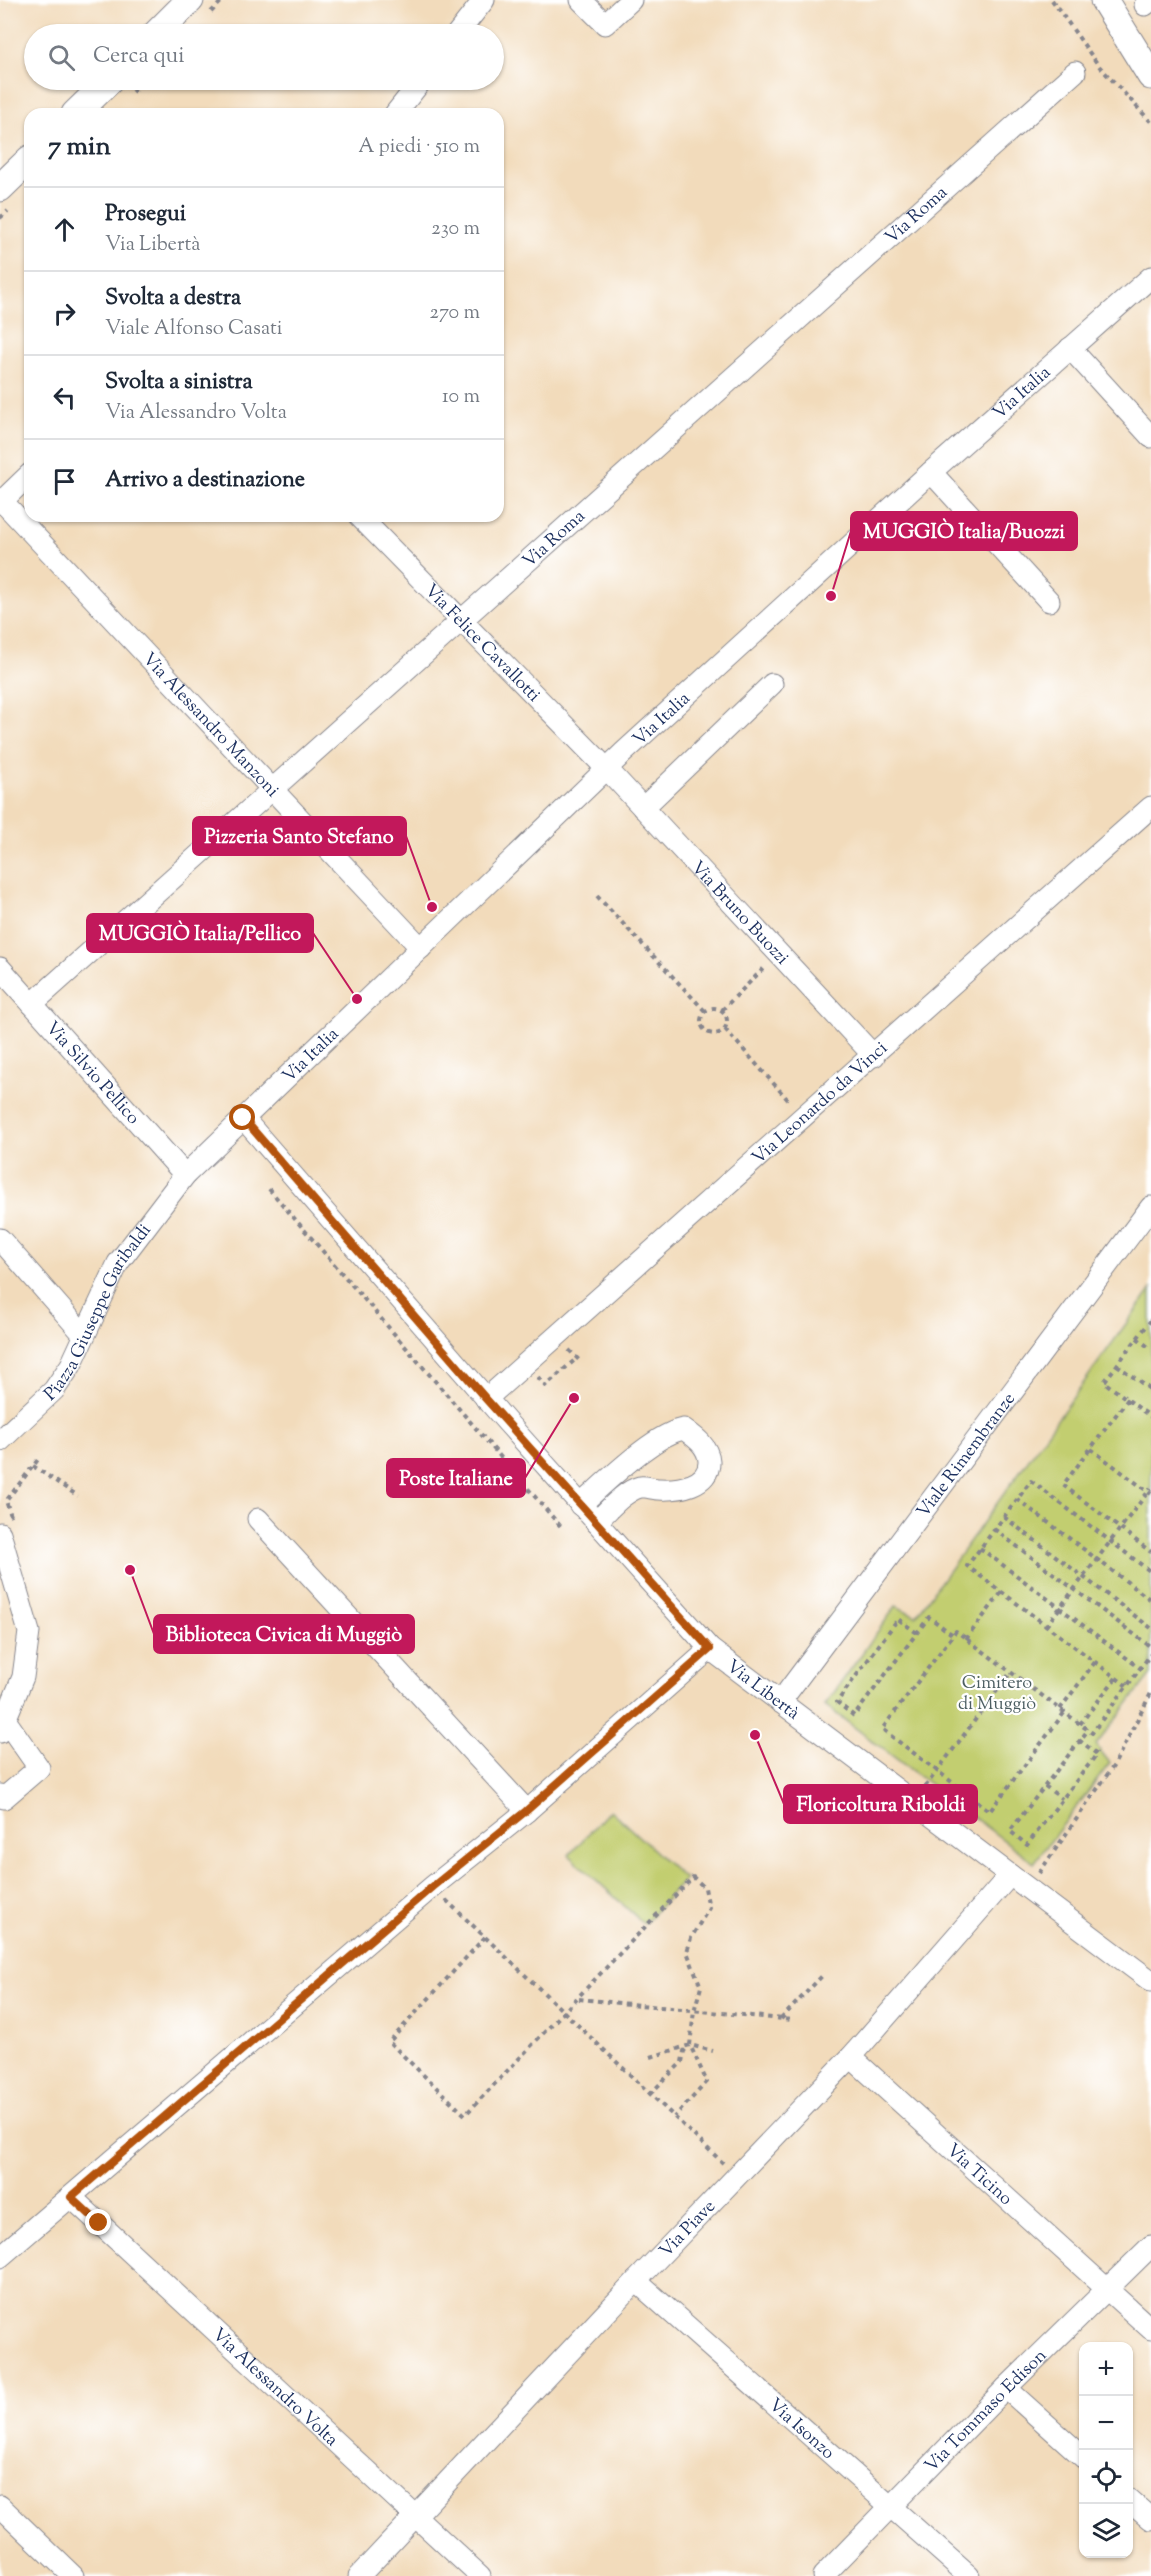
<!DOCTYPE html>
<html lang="it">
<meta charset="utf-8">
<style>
:root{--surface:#fff;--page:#f2f2f3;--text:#1f2937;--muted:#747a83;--line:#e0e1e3}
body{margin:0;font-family:"Sorts Mill Goudy",serif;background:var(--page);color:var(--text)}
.controls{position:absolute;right:18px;bottom:18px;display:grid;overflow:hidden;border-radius:12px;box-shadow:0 2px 4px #0004}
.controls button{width:54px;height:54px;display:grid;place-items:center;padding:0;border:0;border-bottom:2px solid var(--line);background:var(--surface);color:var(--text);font:30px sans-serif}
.stop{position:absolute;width:18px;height:18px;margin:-14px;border:4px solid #b45309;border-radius:50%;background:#fff}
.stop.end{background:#b45309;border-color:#fff;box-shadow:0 2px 6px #0008}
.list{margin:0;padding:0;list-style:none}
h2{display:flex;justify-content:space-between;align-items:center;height:78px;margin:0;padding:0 24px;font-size:26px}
h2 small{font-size:20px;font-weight:400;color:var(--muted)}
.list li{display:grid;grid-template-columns:39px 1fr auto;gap:18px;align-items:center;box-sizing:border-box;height:84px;padding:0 24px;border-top:2px solid var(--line)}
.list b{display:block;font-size:22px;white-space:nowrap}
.list p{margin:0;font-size:20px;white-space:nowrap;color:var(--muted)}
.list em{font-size:20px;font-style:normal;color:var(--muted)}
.icon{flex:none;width:33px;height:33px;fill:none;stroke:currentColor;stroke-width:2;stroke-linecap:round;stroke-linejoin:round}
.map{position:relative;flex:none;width:1151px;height:2576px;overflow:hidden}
.search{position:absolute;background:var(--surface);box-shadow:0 2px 4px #0004;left:24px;top:24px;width:480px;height:66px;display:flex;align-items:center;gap:15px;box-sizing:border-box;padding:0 21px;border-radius:33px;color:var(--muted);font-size:22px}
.panel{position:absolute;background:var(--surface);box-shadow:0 2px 4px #0004;left:24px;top:108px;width:480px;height:414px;border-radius:18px}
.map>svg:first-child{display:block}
.green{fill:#c2ce70;stroke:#6e7e67;stroke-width:1.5}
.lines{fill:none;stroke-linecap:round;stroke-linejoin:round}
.minor-casing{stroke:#86858c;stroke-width:23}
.major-casing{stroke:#86858c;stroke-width:29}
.path{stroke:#86858c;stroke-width:4;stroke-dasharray:4.5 4.5;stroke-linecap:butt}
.minor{stroke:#fff;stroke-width:21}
.major{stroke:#fff;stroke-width:27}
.route{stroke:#b45309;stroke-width:8}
.labels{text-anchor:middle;stroke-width:4.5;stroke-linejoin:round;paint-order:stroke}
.street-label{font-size:18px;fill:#1b2f5e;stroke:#fff}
.park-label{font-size:18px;fill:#4d5f63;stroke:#fff}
.leader{fill:none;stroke:#c2185b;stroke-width:2}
.callout-dot{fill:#c2185b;stroke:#fff;stroke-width:2}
.callout{fill:#c2185b;stroke:#c2185b;stroke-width:2}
.callout-label{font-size:20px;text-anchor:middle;font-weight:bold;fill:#fff}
</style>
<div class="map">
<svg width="1151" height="2576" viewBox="0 0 1151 2576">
<rect width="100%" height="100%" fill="#fff"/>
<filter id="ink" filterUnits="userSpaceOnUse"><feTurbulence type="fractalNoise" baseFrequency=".0167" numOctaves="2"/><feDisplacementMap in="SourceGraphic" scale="12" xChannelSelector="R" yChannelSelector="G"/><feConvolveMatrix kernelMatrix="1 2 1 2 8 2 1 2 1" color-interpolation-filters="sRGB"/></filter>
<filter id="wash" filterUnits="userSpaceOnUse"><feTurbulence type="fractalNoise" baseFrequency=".008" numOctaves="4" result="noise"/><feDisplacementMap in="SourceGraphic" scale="24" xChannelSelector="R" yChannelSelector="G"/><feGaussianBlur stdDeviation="1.35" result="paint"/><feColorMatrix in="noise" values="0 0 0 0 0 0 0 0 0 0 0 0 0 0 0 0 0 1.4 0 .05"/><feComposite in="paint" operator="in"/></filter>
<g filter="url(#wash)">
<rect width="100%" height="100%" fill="#f2dbbb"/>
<path class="green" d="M1151 1289V1674L1096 1745 1110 1763 1034 1863 825 1705 896 1606 916 1616Z
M610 1810 685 1879 644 1924 569 1855Z"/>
</g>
<g filter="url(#ink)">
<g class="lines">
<g class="minor-casing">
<g id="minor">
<path d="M581 0 605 24 631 0"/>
<path d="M1145 5 1150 0"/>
<path d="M457 34 484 0"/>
<path d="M395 114 422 80"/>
<path d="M1070 348 1151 437"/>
<path d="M931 472 1049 601"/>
<path id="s1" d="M2 501 421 948"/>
<path d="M0 503 30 474"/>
<path id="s2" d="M359 516 607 769 874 1056"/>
<path d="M643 808 772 684"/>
<path id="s3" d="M0 968 185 1175"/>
<path id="s4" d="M32 1004 1075 72"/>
<path id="s5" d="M243 1118 506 1421 710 1649 1151 1981"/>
<path d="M0 1239 84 1335"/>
<path id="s6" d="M486 1399 1151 807"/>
<path id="s7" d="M0 1441 54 1390 71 1365 118 1263 185 1175 623 753 931 472 1151 277"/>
<path d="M580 1505C604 1484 655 1433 684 1429 695 1437 708 1446 709 1461 710 1486 678 1490 659 1489 653 1489 645 1486 640 1487 624 1491 608 1511 596 1522"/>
<path d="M258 1519 527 1811"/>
<path d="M0 1533 29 1632 23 1677 0 1732"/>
<path id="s8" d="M780 1702 1151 1207"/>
<path d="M0 1795 4 1798 39 1768 6 1721"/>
<path id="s9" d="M851 2057 1151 2329"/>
<path id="s10" d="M71 2197 480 2576"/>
<path d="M0 2257 432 1887 527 1811 710 1649"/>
<path id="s11" d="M636 2281 969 2576"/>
<path d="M1006 2388 1084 2458"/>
<path d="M1128 2499 1151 2519"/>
<path d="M0 2506 73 2576"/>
<path id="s12" d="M359 2576 636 2281 851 2057 1010 1875"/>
<path id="s13" d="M823 2576 1006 2388 1151 2246"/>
</g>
</g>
<g class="major-casing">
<path id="major" d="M1104 0 1151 76
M156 34 190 0
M75 114 110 80
M0 188 30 159"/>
</g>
<path class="path" d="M1052 0 1099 66 1151 122
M211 12 223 0
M132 92 144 80
M0 218 8 211
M597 896 705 1011
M701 1021a13 13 0 1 1 26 0a13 13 0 1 1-26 0Z
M722 1010 765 967
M725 1029 790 1102
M269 1189 562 1528
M1151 1320 1104 1382 1151 1417
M1137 1338 1151 1349
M569 1350 580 1361
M1117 1365 1151 1390
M538 1377 545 1386 577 1358
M1128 1399 1063 1485 1151 1552
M1091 1449 1151 1494
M33 1466 78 1496
M1017 1499 1151 1600
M11 1516 6 1501 40 1457
M1004 1517 1151 1628
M994 1529 1151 1647
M980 1548 1140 1668
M1046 1626 1151 1488
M917 1633 898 1619 837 1702 854 1716 929 1617 953 1635
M966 1639 1002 1592
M1127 1686 967 1566 1031 1481 1151 1572
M1060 1709 1095 1662
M1064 1713 990 1811 882 1729 956 1631 1092 1733 1151 1654
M1080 1724 1116 1678
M1079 1740 1097 1754 1027 1845 1010 1831 1088 1730
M1045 1786 1062 1799
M925 1787 1011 1672
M1039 1873 1114 1765 1151 1693
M446 1900 723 2163
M485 1937 389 2042 465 2115 693 1877 705 1888 709 1908 691 1938 687 1952 701 1987 694 2011 690 2045 707 2082 674 2117
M579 1999 793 2020
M781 2019 824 1974
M651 2057 690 2045 713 2051
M650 2094 682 2062 684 2051 689 2046"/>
<use href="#minor" class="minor"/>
<use href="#major" class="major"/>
</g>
</g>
<g class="lines" filter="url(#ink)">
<path class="route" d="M99 2223 71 2197 432 1887 526 1811 710 1649 486 1399 243 1118"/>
</g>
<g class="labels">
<g class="street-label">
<text dy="6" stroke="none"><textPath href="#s4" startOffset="1185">Via Roma</textPath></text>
<text dy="6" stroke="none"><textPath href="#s7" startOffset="1473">Via Italia</textPath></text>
<text dy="6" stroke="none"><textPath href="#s4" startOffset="699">Via Roma</textPath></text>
<text dy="6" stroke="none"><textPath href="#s2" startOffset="177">Via Felice Cavallotti</textPath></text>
<text dy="6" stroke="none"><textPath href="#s7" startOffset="987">Via Italia</textPath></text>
<text dy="6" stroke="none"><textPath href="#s1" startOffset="306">Via Alessandro Manzoni</textPath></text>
<text dy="6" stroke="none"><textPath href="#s2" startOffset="550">Via Bruno Buozzi</textPath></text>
<text dy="6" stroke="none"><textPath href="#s7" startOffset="501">Via Italia</textPath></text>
<text dy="6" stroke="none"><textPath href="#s3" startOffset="140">Via Silvio Pellico</textPath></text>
<text dy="6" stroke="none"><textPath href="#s6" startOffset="446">Via Leonardo da Vinci</textPath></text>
<text dy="6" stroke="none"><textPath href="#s7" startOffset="164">Piazza Giuseppe Garibaldi</textPath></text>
<text dy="6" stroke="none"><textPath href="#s8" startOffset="309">Viale Rimembranze</textPath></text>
<text dy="6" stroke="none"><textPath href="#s5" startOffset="774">Via Libertà</textPath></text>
<text dy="6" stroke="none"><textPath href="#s9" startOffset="174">Via Ticino</textPath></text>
<text dy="6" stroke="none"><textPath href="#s12" startOffset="478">Via Piave</textPath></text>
<text dy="6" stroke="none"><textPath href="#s10" startOffset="279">Via Alessandro Volta</textPath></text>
<text dy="6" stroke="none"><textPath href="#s13" startOffset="232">Via Tommaso Edison</textPath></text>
<text dy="6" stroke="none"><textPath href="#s11" startOffset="222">Via Isonzo</textPath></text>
</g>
<g class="park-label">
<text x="997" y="1688">Cimitero<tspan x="997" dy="21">di Muggiò</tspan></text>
</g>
</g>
<path class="leader" d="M831 596L851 531M432 907L406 836M357 999L313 933M574 1398L525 1478M130 1570L154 1634M755 1735L784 1804"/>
<g class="callout-dot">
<circle cx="831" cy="596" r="6"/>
<circle cx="432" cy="907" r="6"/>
<circle cx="357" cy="999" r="6"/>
<circle cx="574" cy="1398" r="6"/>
<circle cx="130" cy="1570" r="6"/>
<circle cx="755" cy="1735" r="6"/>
</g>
<g class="callout">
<rect x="851" y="512" width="226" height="38" rx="6"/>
<rect x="193" y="817" width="213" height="38" rx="6"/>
<rect x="87" y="914" width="226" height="38" rx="6"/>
<rect x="387" y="1459" width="138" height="38" rx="6"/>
<rect x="154" y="1615" width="260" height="38" rx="6"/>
<rect x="784" y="1785" width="193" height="38" rx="6"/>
</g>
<g class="callout-label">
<text x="964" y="538">MUGGIÒ Italia/Buozzi</text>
<text x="299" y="843">Pizzeria Santo Stefano</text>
<text x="200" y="940">MUGGIÒ Italia/Pellico</text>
<text x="456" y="1485">Poste Italiane</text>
<text x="284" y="1641">Biblioteca Civica di Muggiò</text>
<text x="881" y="1811">Floricoltura Riboldi</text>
</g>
</svg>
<div class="controls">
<button>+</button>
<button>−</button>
<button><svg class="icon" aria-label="locate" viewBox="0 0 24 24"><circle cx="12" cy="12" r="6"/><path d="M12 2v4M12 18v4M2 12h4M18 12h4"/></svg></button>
<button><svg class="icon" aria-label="layers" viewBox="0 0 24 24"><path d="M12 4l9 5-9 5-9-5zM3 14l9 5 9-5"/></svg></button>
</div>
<div class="stop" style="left:243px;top:1118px"></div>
<div class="stop end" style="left:99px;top:2223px"></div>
<div class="search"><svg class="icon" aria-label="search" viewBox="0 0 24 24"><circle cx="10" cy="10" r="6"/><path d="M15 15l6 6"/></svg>Cerca qui</div>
<section class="panel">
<h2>7 min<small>A piedi · 510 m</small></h2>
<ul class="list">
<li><svg class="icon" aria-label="ahead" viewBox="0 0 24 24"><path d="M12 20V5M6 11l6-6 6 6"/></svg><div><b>Prosegui</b><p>Via Libertà</p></div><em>230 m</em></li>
<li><svg class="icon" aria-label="right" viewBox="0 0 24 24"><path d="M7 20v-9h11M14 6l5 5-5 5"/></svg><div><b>Svolta a destra</b><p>Viale Alfonso Casati</p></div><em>270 m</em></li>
<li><svg class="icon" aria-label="left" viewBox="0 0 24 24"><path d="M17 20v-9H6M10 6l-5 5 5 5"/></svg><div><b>Svolta a sinistra</b><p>Via Alessandro Volta</p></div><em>10 m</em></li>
<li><svg class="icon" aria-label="arrive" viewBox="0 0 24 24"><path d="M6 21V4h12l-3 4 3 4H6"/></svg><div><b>Arrivo a destinazione</b></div></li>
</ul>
</section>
</div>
